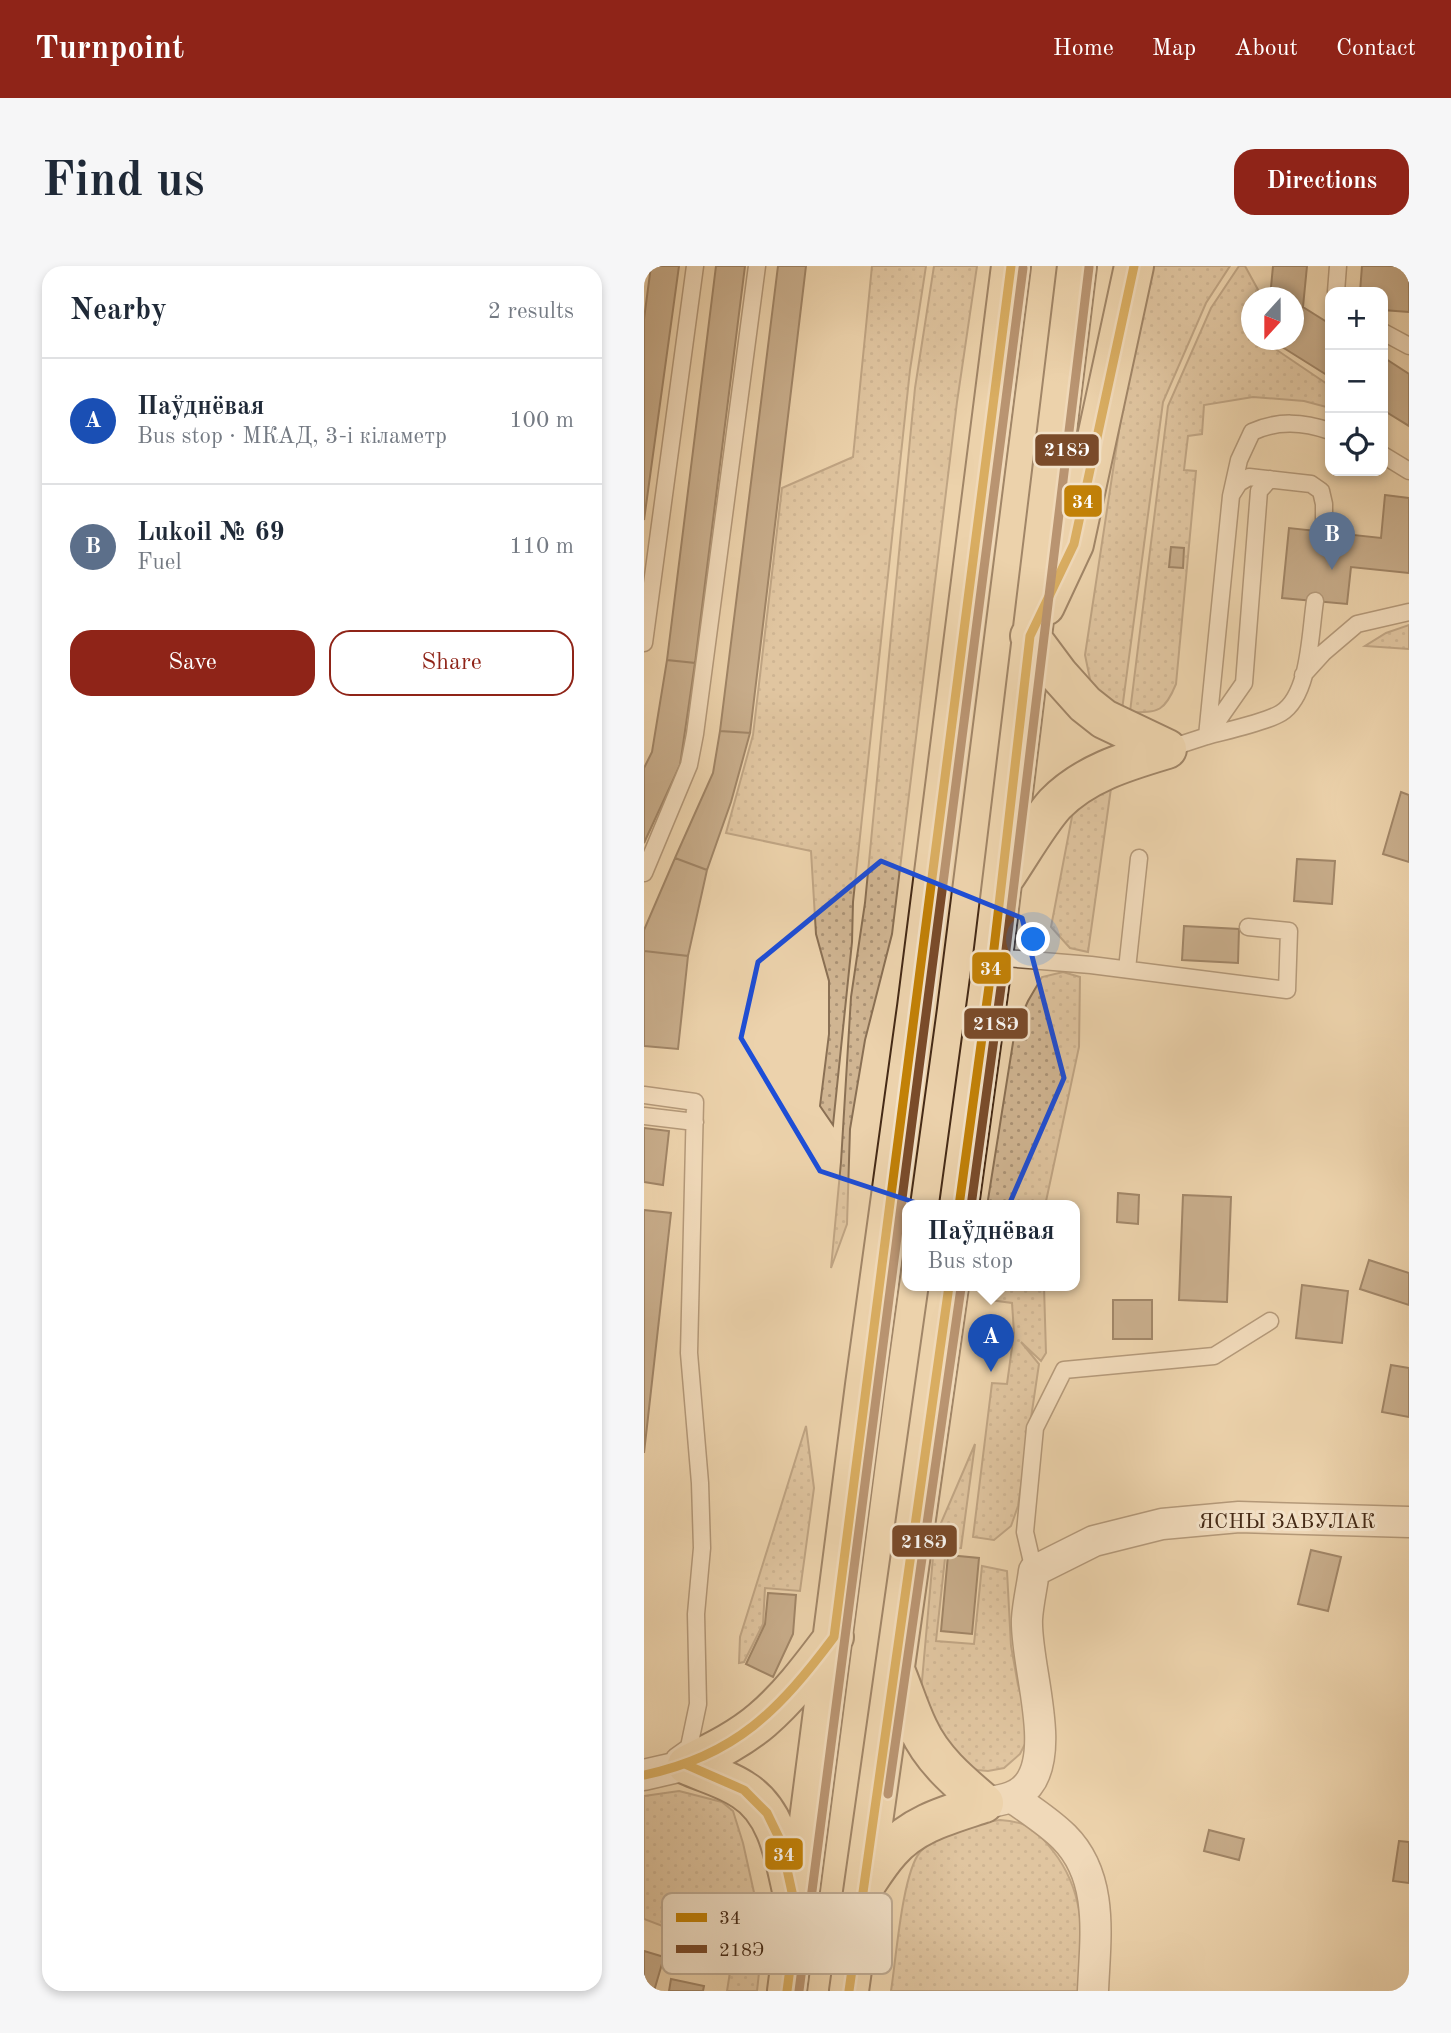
<!DOCTYPE html>
<meta charset="utf-8">
<style>
:root{--surface:#fff;--page:#f6f6f7;--text:#1f2937;--muted:#747a83;--line:#e0e1e3;--accent:#8f2418}
body{margin:0;font-family:"Old Standard TT",serif;background:var(--page);color:var(--text)}
.controls{position:absolute;right:21px;top:21px;display:grid;overflow:hidden;border-radius:14px;box-shadow:0 4px 10px #0003}
.controls button{width:63px;height:63px;display:grid;place-items:center;padding:0;border:0;border-bottom:2px solid var(--line);background:var(--surface);color:var(--text);font:35px sans-serif}
.compass{position:absolute;left:597px;top:21px;width:63px;height:63px;border-radius:50%;background:var(--surface);box-shadow:0 4px 10px #0003;rotate:201deg}
.you{position:absolute;left:390px;top:674px;width:24px;height:24px;margin:-18px;border:5px solid #fff;border-radius:50%;background:#1a73e8;box-shadow:0 0 0 10px #1a73e833}
.badge{display:grid;place-items:center;width:46px;height:46px;border-radius:50%;background:var(--accent);color:#fff;font-size:23px;font-weight:700}
.pin{position:absolute;translate:-50% -58px;filter:drop-shadow(0 2px 4px #0008)}
.pin::after{content:'';position:absolute;top:37px;width:24px;height:21px;background:inherit;clip-path:polygon(0 0,100% 0,50% 100%)}
.popup{position:absolute;left:258px;top:934px;width:178px;height:91px;box-sizing:border-box;display:grid;place-content:center;border-radius:14px;background:var(--surface);filter:drop-shadow(0 2px 5px #0005);font-size:23px;white-space:nowrap;color:var(--muted)}
.popup b{font-size:26px;color:var(--text)}
.popup::after{content:'';position:absolute;left:50%;top:100%;margin-left:-14px;border:14px solid transparent;border-top-color:var(--surface)}
.list{margin:0;padding:0;list-style:none}
h2{display:flex;justify-content:space-between;align-items:center;height:91px;margin:0;padding:0 28px;font-size:30px}
h2 small{font-size:23px;font-weight:400;color:var(--muted)}
.list li{display:grid;grid-template-columns:46px 1fr auto;gap:21px;align-items:center;box-sizing:border-box;height:126px;padding:0 28px;border-top:2px solid var(--line)}
.list b{display:block;font-size:26px;white-space:nowrap}
.list p{margin:0;font-size:23px;white-space:nowrap;color:var(--muted)}
.list em{font-size:23px;font-style:normal;color:var(--muted)}
.actions{display:flex;gap:14px;padding:21px 28px}
.actions a{flex:1;padding:16px 0;border:2px solid var(--accent);border-radius:21px;text-align:center;font-size:24px;color:var(--accent)}
.actions .main{background:var(--accent);color:#fff}
.icon{flex:none;width:38px;height:38px;fill:none;stroke:currentColor;stroke-width:2;stroke-linecap:round;stroke-linejoin:round}
.map{position:relative;flex:none;width:765px;height:1725px;overflow:hidden;border-radius:21px}
header{display:flex;align-items:center;gap:42px;box-sizing:border-box;height:98px;padding:0 35px;background:var(--accent);color:#fff}
header strong{font-size:33px}
nav{display:flex;gap:38px;margin-inline-start:auto;font-size:24px}
.intro{display:flex;align-items:center;justify-content:space-between;box-sizing:border-box;height:168px;padding:0 42px}
h1{margin:0;font-size:49px}
.button{padding:18px 32px;border-radius:21px;background:var(--accent);color:#fff;font-size:24px;font-weight:700}
main{display:flex;gap:42px;padding:0 42px}
aside{flex:1;background:var(--surface);border-radius:21px;box-shadow:0 4px 10px #0003}
.map>svg:first-child{display:block}
.grass{fill:url(#grass-dots);stroke:#8a7054;stroke-width:2}
.building{fill:#9c8164;stroke:#452a16;stroke-width:2}
.lines{fill:none;stroke-linecap:round;stroke-linejoin:round}
.lane-casing{stroke:#6f543c;stroke-width:19}
.street-casing{stroke:#6f543c;stroke-width:33}
.highway-casing{stroke:#452a16;stroke-width:42}
.lane{stroke:#f3e2c9;stroke-width:16}
.street{stroke:#f3e2c9;stroke-width:30}
.highway{stroke:#ecd2ac;stroke-width:38}
.bus-1-casing{stroke:#f3e2c9;stroke-width:14}
.bus-2-casing{stroke:#f3e2c9;stroke-width:14}
.bus-1{stroke:#c28107;stroke-width:9}
.bus-2{stroke:#7a4b2a;stroke-width:9}
.marked{fill:none;stroke:#1d4ed8;stroke-width:5;stroke-linejoin:round}
.labels{text-anchor:middle;stroke-width:6;stroke-linejoin:round;paint-order:stroke}
.street-label{font-size:21px;fill:#452a16;stroke:#f3e2c9}
.key{fill:#f3e2c9;stroke:#bfab93;stroke-width:2}
.key-label{font-size:19px;fill:#452a16}
.line-badge{stroke:#f3e2c9;stroke-width:2.5}
.badge-label{font-size:19px;text-anchor:middle;font-weight:bold;fill:#fff}
</style>
<header>
<strong>Turnpoint</strong>
<nav><a>Home</a><a>Map</a><a>About</a><a>Contact</a></nav>
</header>
<div class="intro"><h1>Find us</h1><a class="button">Directions</a></div>
<main>
<aside>
<h2>Nearby<small>2 results</small></h2>
<ul class="list">
<li><span class="badge" style="background:#1a4fb4">A</span><div><b>Паўднёвая</b><p>Bus stop · МКАД, 3-і кіламетр</p></div><em>100 m</em></li>
<li><span class="badge" style="background:#5c6f8a">B</span><div><b>Lukoil № 69</b><p>Fuel</p></div><em>110 m</em></li>
</ul>
<div class="actions"><a class="main">Save</a><a>Share</a></div>
</aside>
<div class="map">
<svg width="765" height="1725" viewBox="0 0 765 1725">
<defs>
<pattern id="grass-dots" width="8" height="8" patternUnits="userSpaceOnUse" patternTransform="scale(1.75)"><rect width="8" height="8" fill="#d0b592"/><path d="M2 2h.1M6 6h.1" fill="none" stroke="#ab9376" stroke-width="1.8" stroke-linecap="round"/></pattern>
</defs>
<rect width="100%" height="100%" fill="#ecd2ac"/>
<filter id="stains"><feTurbulence type="fractalNoise" baseFrequency=".00286" numOctaves="4"/><feColorMatrix values="0 0 0 0 .2 0 0 0 0 .09 0 0 0 0 .02 0 0 0 .5 -.17"/></filter>
<radialGradient id="worn" r=".72"><stop offset=".6" stop-color="#630" stop-opacity="0"/><stop offset="1" stop-color="#630" stop-opacity=".3"/></radialGradient>
<path class="grass" d="M228 0H282L266 104 209 636 208 676 189 859 176 840 185 768V715L172 668 167 585 82 567 109 469 138 222 209 191Z
M290 0H333L313 136 248 668 221 774 206 863 203 958 187 1002 197 896 207 731 221 637 271 122Z
M507 0H586L562 37 519 136 478 444 448 423 441 389 476 158Z
M595 0H601L618 31 608 32 607 61 605 65 608 74H618L686 120V142L660 135 609 131 560 139 558 168 544 170 540 204 552 205 532 418C521 445 515 447 486 446L524 140 567 42Z
M765 359V383L721 380 742 367Z
M469 508 444 686 426 682 407 661 430 540Z
M419 706 436 711 435 781 401 940H343L371 764 384 735 398 711Z
M343 1020H400L402 1087 397 1095 377 1076 395 1098 374 1240 367 1260 350 1274 329 1271 348 1117 363 1118 370 1067 368 1037 346 1034Z
M162 1160 170 1222 156 1325 121 1322 119 1358 100 1396 95 1397 96 1371Z
M331 1178 317 1282 302 1283 292 1375 330 1378 338 1300 363 1305 367 1380 374 1419 384 1453 383 1474 376 1488 360 1502 344 1505 333 1504 311 1493 277 1426 290 1280 294 1264Z
M35 1525 78 1536 89 1545 99 1577 113 1640 118 1679 113 1725H83L89 1687 0 1653V1530Z
M356 1554C385 1556 392 1563 409 1585 443 1628 438 1674 436 1725H247C252 1694 258 1608 276 1586 294 1565 330 1557 356 1554Z"/>
<path class="building" d="M7 0H35L0 254V53Z
M72 0H101L51 397 23 394Z
M134 0H162L106 467 76 465Z
M629 0H663L659 41 686 58V111L627 74H650V32H626Z
M718 0H765V46L739 44V26H716Z
M739 91 765 108V160L739 144Z
M741 229 765 232V307L707 301 703 338 638 332 645 262 737 272Z
M527 281 540 282 539 302 525 301Z
M23 394 51 397 36 499 0 577V502L8 486Z
M76 465 106 467 87 536 63 604 31 592 69 507Z
M757 526 765 529V596L739 588Z
M31 592 63 604 44 690 0 685V664Z
M653 593 691 595 688 638 650 635Z
M540 660 595 663 594 697 538 694Z
M0 685 44 690 34 783 0 780Z
M0 862 25 865 19 919 0 916Z
M474 927 495 929 494 958 473 956Z
M539 929 587 931 583 1036 535 1034Z
M0 944 27 947 0 1187Z
M725 994 765 1007V1039L716 1023Z
M658 1019 704 1025 698 1077 652 1072Z
M469 1034H508V1073H469Z
M747 1099 765 1102V1151L738 1146Z
M667 1284 697 1291 684 1345 654 1338Z
M304 1289 335 1292 328 1368 297 1365Z
M124 1327 152 1329 149 1368 129 1411 102 1398 121 1358Z
M565 1564 600 1573 595 1594 560 1585Z
M755 1575 765 1576V1617L749 1615Z
M0 1685 20 1691 10 1725H0Z
M27 1713 60 1720 59 1725H25Z"/>
<g class="lines">
<g class="lane-casing">
<path id="lane" d="M692 26 694 0
M739 66 765 80
M739 189 765 205
M588 228 595 217 605 211 667 218 677 225 680 238V266
M671 335C666 367 666 429 637 447 623 456 581 465 563 470L587 230 595 194 608 166C634 154 659 156 686 165
M0 377 51 0
M659 409 679 387 713 358 765 346
M523 483 563 470 600 417 615 225 626 213
M0 607 45 499 51 468 113 0
M349 691 447 699 643 724 645 665 604 661
M483 703 495 592
M0 829 51 836 45 1087 56 1217 58 1282 52 1348 54 1438 45 1481 31 1491
M0 850 51 856
M390 1305 381 1266 391 1162 420 1104 570 1090 626 1055"/>
</g>
<g class="street-casing">
<path id="street" d="M0 1509 43 1499
M369 1532C386 1544 405 1556 420 1571 461 1612 451 1673 449 1725
M340 1537C356 1534 373 1533 384 1519 413 1483 381 1397 383 1353 384 1337 388 1321 390 1305L450 1275 518 1258 595 1251 765 1256"/>
</g>
<g class="highway-casing">
<path id="highway" d="M401 340 430 278 490 0
M386 370 415 409 441 438 460 453 523 483
M361 611C376 589 394 557 411 538 441 507 483 495 523 483
M315 940 349 691 433 0
M251 1404C259 1423 265 1443 274 1462 288 1493 314 1515 340 1537
M43 1499C61 1507 83 1513 99 1524 133 1545 140 1589 148 1625
M43 1499C69 1486 96 1473 118 1454 146 1430 168 1400 190 1371
M220 1621C228 1609 236 1596 246 1585 270 1557 307 1548 340 1537
M143 1725 221 1119 273 741 367 0
M205 1725 305 1020"/>
</g>
<use href="#lane" class="lane"/>
<use href="#street" class="street"/>
<use href="#highway" class="highway"/>
<g class="bus-1-casing">
<path id="bus-1" d="M315 940 349 691 386 370 430 278 490 0
M43 1499 100 1524 123 1547 137 1576 153 1649 143 1725
M0 1509C92 1490 136 1443 190 1371L367 0
M205 1725 305 1020"/>
</g>
<g class="bus-2-casing">
<path id="bus-2" d="M327 940 361 692 445 1
M244 1528 317 1022
M155 1725C229 1150 306 576 379 2"/>
</g>
<use href="#bus-1" class="bus-1"/>
<use href="#bus-2" class="bus-2"/>
</g>
<path d="M0 0H765V1725H0ZM237 595 378 652 420 812 354 964 176 905 97 772 114 696Z" fill="#ecd2ac" fill-opacity=".55" fill-rule="evenodd"/>
<path class="marked" d="M237 595 378 652 420 812 354 964 176 905 97 772 114 696Z"/>
<g class="labels">
<g class="street-label">
<text x="643" y="1262">ЯСНЫ ЗАВУЛАК</text>
</g>
</g>
<rect x="18" y="1627" width="230" height="81" rx="10" class="key"/>
<rect x="32" y="1647" width="31" height="9" fill="#c28107"/>
<rect x="32" y="1679" width="31" height="8" fill="#7a4b2a"/>
<g class="key-label">
<text x="75" y="1658">34</text>
<text x="75" y="1690">218Э</text>
</g>
<g class="line-badge">
<rect x="390" y="167" width="66" height="34" rx="7" fill="#7a4b2a"/>
<rect x="419" y="218" width="40" height="34" rx="7" fill="#c28107"/>
<rect x="327" y="685" width="41" height="34" rx="7" fill="#c28107"/>
<rect x="319" y="741" width="66" height="33" rx="7" fill="#7a4b2a"/>
<rect x="247" y="1258" width="67" height="34" rx="7" fill="#7a4b2a"/>
<rect x="120" y="1571" width="40" height="34" rx="7" fill="#c28107"/>
</g>
<g class="badge-label">
<text x="423" y="190">218Э</text>
<text x="439" y="242">34</text>
<text x="347" y="709">34</text>
<text x="352" y="764">218Э</text>
<text x="280" y="1282">218Э</text>
<text x="140" y="1595">34</text>
</g>
<rect width="100%" height="100%" filter="url(#stains)"/>
<rect width="100%" height="100%" fill="url(#worn)"/>
</svg>
<div class="controls">
<button>+</button>
<button>−</button>
<button><svg class="icon" aria-label="locate" viewBox="0 0 24 24"><circle cx="12" cy="12" r="6"/><path d="M12 2v4M12 18v4M2 12h4M18 12h4"/></svg></button>
</div>
<svg class="compass" viewBox="-18 -18 36 36"><path d="M0-13l5 13h-10z" fill="#e53935"/><path d="M0 13l5-13h-10z" fill="#747a83"/></svg>
<div class="you"></div>
<div class="pin badge" style="left:347px;top:1106px;background:#1a4fb4">A</div>
<div class="popup"><b>Паўднёвая</b>Bus stop</div>
<div class="pin badge" style="left:688px;top:304px;background:#5c6f8a">B</div>
</div>
</main>
